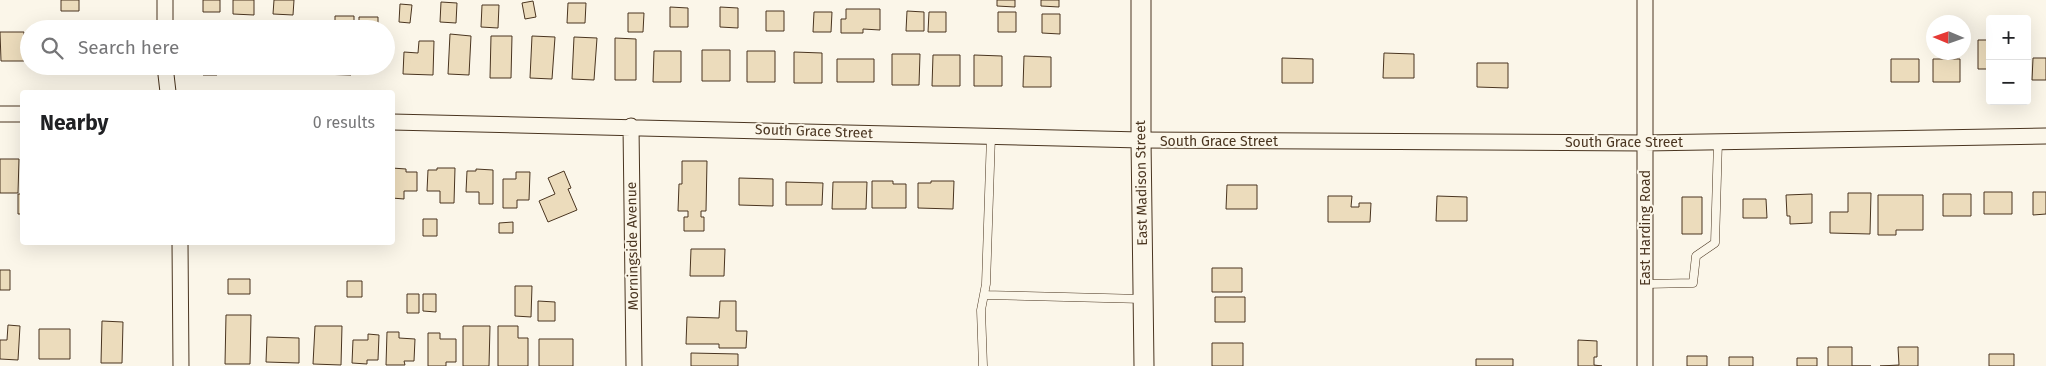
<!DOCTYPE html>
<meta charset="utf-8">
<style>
:root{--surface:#fff;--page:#f6f6f6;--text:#202124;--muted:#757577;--line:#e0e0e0}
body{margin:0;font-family:"Fira Sans",sans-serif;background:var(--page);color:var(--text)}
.controls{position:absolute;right:15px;top:15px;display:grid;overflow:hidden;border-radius:5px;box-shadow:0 5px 20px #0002}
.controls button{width:45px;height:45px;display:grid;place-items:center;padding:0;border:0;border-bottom:1px solid var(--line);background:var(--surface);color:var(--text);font:25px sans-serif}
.compass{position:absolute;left:1926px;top:15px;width:45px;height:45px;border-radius:50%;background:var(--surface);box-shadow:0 5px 20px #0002;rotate:272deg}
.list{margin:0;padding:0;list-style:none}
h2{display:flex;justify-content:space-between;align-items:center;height:65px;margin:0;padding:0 20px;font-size:21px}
h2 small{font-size:16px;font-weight:400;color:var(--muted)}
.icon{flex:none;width:28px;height:28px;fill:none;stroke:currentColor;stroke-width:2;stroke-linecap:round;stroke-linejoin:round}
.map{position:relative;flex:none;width:2046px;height:366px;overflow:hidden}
.search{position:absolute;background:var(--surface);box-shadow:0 5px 20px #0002;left:20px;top:20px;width:375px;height:55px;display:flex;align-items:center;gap:12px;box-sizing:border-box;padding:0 18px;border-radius:28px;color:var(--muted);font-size:19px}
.panel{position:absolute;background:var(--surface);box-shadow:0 5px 20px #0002;left:20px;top:90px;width:375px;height:155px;border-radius:5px}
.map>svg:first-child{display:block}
.building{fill:#ecdcbc;stroke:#4a3520}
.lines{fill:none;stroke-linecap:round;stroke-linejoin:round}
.service-casing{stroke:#4a3520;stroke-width:9}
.minor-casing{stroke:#4a3520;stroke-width:17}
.tertiary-casing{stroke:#4a3520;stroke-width:21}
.service{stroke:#fbf6e9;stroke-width:8}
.minor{stroke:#fbf6e9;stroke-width:15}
.tertiary{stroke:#fbf6e9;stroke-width:19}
.labels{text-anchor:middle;stroke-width:4;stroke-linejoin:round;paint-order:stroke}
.street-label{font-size:14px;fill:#4a3520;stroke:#fbf6e9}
</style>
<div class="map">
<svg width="2046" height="366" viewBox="0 0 2046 366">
<rect width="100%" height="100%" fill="#fbf6e9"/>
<path class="building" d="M61 0H79V11H61Z
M203 0H220V12H203Z
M233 0H254V15L233 14Z
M274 0H294L293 15 273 14Z
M997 0H1015V7L997 6Z
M1041 0H1059V7L1041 6Z
M533 1 536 17 525 19 522 3Z
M441 2 457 3 456 23 440 22Z
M568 3H586L585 23H567Z
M400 4 412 5 410 23 399 22Z
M482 5H499L498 28 481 27Z
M670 7 688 8V27H670Z
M720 7 738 8V28L720 27Z
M846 9H880V30L863 29V33H841V19H846Z
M766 11H784V31H766Z
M907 11 924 12V31H906Z
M814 12H832L831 32H813Z
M929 12H946V32H928Z
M998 12H1016V32H998Z
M628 13H644L643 32H628Z
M1042 14H1060V34L1042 33Z
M335 16H354V29H335Z
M359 17H378V29H359Z
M0 32H24V61H1Z
M450 34 471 36 469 75 448 74Z
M491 36H512L511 78H490Z
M532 36 555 37 552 79 530 78Z
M574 37 597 38 594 80 572 79Z
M615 38 636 39V80H615Z
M1978 40H1990V69H1978Z
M419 41H434L433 75 403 74 404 52 418 53Z
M702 50H730V81H702Z
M654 51H681V82H653Z
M747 51H775V82H747Z
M794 52 822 53V83H794Z
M1384 53 1414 54V78H1383Z
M892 54H920L919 85H892Z
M933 55H960V86H932Z
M974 55 1002 56V86H974Z
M1024 56 1051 57V87H1023Z
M1282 58 1313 59V83H1282Z
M2033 58H2046V80H2032Z
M837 59H874V82H837Z
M1891 59H1919V82H1891Z
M1933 59H1960V82H1933Z
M1477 63H1508V88L1477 87Z
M203 66H224V69H217V75H203Z
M239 66H260V73H239Z
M278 66H297V74H278Z
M319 66H351V75L319 74Z
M0 159H19L18 193H0Z
M682 161H707L706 211H701V217H704V231H684V217H688V211H678L679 184H682Z
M392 168 406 169V172H417V191H404V199L392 198Z
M437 168H455L454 203H440V191H427L428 170H437Z
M476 169 493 170V204H479V192H466L467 171H476Z
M564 171 571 188 568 189 577 210 548 222 539 201 555 194 548 178Z
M516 172H530L529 200H517V208H503V179H516Z
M739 178 773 179V206L739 205Z
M872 181H893V184H906V208H872Z
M931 181H954L953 209 918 208V183H931Z
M786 182 823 183 822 205H786Z
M833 182H867L866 209H832Z
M1227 185H1257V209H1226Z
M1984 192H2012V214H1984Z
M2033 192H2046V214L2033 215Z
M1848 193H1871L1870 234 1830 233V212H1848Z
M18 194H22V214H18Z
M1812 194V223L1790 224V216H1787L1786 195Z
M1943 194H1971V216H1943Z
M1878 195H1923V230H1896V235H1878Z
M1328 196H1352L1351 207H1359V203H1371L1370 222H1328Z
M1437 196 1467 197V221H1436Z
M1682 197H1702V234H1682Z
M1743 199H1766L1767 218H1743Z
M423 219H437V236H423Z
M513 222V233H499V223Z
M691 249H725L724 276H690Z
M1212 268H1242V292H1212Z
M0 270H10V290H0Z
M228 279H250V294H228Z
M347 281H362V297H347Z
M515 286H532L531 317 515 316Z
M407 294H419V313H407Z
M423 294H436V312L423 311Z
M1215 297H1245V322H1215Z
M538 301 555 302V321H538Z
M720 301H736V331H747L746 348H719V344H686L687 317 719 318Z
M226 315H251L250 364H225Z
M102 321 123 322 122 363H101Z
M8 325 20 326 18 360 0 359V340H7Z
M315 326H342L341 365 313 364Z
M463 326H490L489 366H463Z
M498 326H518V338H528V366H498Z
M39 329H70V359H39Z
M387 332H399V338L415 339 414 361H404L405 365H386Z
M428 333H440V339H456V362H446V366H428Z
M368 334 379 335 378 360H367V364L352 363 353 340H368Z
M267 337 299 338V363L266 362Z
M539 339H573V366H539Z
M1578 340 1597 341V357H1594V365L1602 366H1578Z
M1212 343H1243V366H1212Z
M1828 347H1852V366H1871H1828Z
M1898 347H1918V366H1880L1899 365Z
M691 353 738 354V366H691Z
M1989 354H2014V366H1989Z
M1687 356H1707V366H1687Z
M1729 357H1753V366H1729Z
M1797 358H1817V366H1797Z
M1476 359H1513V366H1476Z"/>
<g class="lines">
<g class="service-casing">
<path id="service" d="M1645 284 1693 283 1696 256 1715 243 1718 141
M984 295 1143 299
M983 366 981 310 986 284 991 136"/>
</g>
<g class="minor-casing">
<path id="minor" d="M1645 0V366
M165 29V0
M165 66 168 92
M0 114H22
M392 122 1141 140 1645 143 2046 136
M631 126 634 366
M180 242 181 366"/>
</g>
<g class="tertiary-casing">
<path id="tertiary" d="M1141 0V140L1144 366"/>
</g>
<use href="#service" class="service"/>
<use href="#minor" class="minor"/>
<use href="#tertiary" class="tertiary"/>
</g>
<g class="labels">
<g class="street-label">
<text transform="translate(814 131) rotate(2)" y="5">South Grace Street</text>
<text x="1219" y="146">South Grace Street</text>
<text x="1624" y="147">South Grace Street</text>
<text transform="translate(1141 183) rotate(-91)" y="5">East Madison Street</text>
<text transform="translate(1645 228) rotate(-90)" y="5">East Harding Road</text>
<text transform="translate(632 246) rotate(-91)" y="5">Morningside Avenue</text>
</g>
</g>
</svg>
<div class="controls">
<button>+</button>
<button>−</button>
</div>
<svg class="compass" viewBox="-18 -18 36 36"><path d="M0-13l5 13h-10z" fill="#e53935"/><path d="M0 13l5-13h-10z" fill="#757577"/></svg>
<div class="search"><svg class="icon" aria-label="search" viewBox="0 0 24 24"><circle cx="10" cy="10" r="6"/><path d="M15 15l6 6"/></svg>Search here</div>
<section class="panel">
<h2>Nearby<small>0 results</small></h2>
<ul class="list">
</ul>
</section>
</div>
